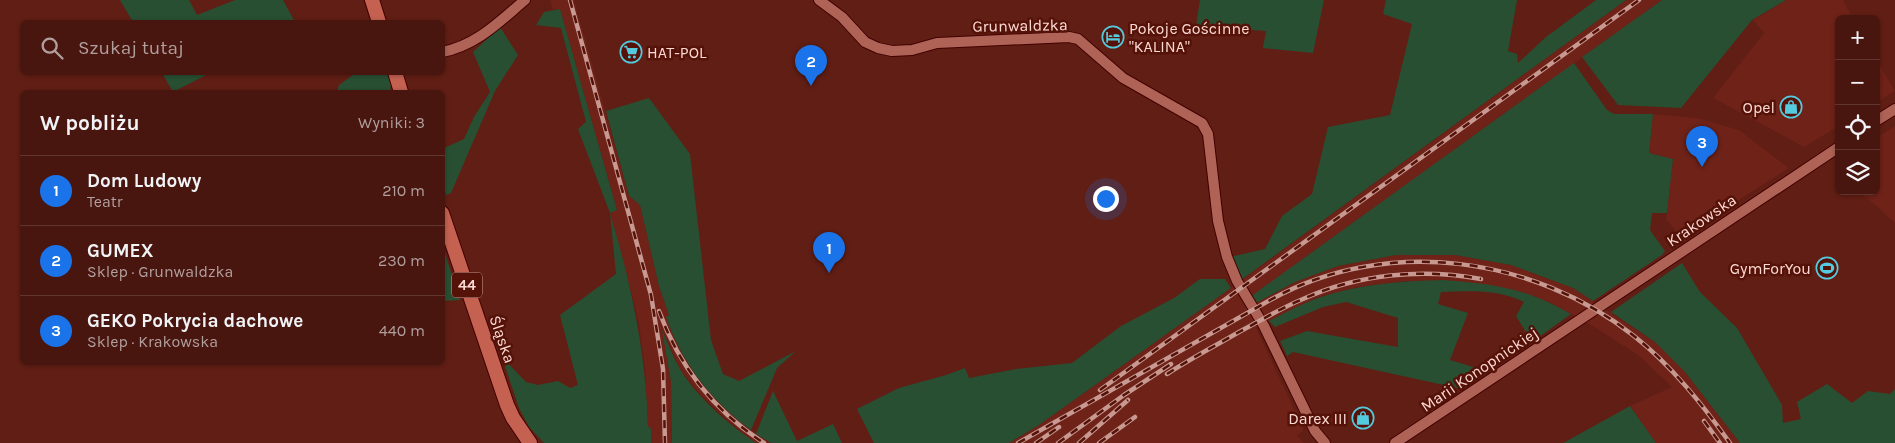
<!DOCTYPE html>
<html lang="pl">
<meta charset="utf-8">
<style>
:root{--surface:#49160f;--page:#53231d;--text:#f1f3f6;--muted:#b19f9e;--line:#61352f;--accent:#1a73e8}
body{margin:0;font-family:Karla,sans-serif;background:var(--page);color:var(--text)}
.controls{position:absolute;right:15px;top:15px;display:grid;overflow:hidden;border-radius:8px;box-shadow:0 1px 4px #0004}
.controls button{width:45px;height:45px;display:grid;place-items:center;padding:0;border:0;border-bottom:1px solid var(--line);background:var(--surface);color:var(--text);font:25px sans-serif}
.you{position:absolute;left:1105px;top:198px;width:18px;height:18px;margin:-12px;border:4px solid #fff;border-radius:50%;background:#1a73e8;box-shadow:0 0 0 8px #1a73e833}
.badge{display:grid;place-items:center;width:32px;height:32px;border-radius:50%;background:var(--accent);color:#fff;font-size:16px;font-weight:700}
.pin{position:absolute;translate:-50% -41px;filter:drop-shadow(0 1px 2px #0008)}
.pin::after{content:'';position:absolute;top:26px;width:18px;height:15px;background:inherit;clip-path:polygon(0 0,100% 0,50% 100%)}
.list{margin:0;padding:0;list-style:none}
h2{display:flex;justify-content:space-between;align-items:center;height:65px;margin:0;padding:0 20px;font-size:21px}
h2 small{font-size:16px;font-weight:400;color:var(--muted)}
.list li{display:grid;grid-template-columns:32px 1fr auto;gap:15px;align-items:center;box-sizing:border-box;height:70px;padding:0 20px;border-top:1px solid var(--line)}
.list b{display:block;font-size:19px;white-space:nowrap}
.list p{margin:0;font-size:16px;white-space:nowrap;color:var(--muted)}
.list em{font-size:16px;font-style:normal;color:var(--muted)}
.icon{flex:none;width:28px;height:28px;fill:none;stroke:currentColor;stroke-width:2;stroke-linecap:round;stroke-linejoin:round}
.map{position:relative;flex:none;width:1895px;height:443px;overflow:hidden}
.search{position:absolute;background:var(--surface);box-shadow:0 1px 4px #0004;left:20px;top:20px;width:425px;height:55px;display:flex;align-items:center;gap:12px;box-sizing:border-box;padding:0 18px;border-radius:8px;color:var(--muted);font-size:19px}
.panel{position:absolute;background:var(--surface);box-shadow:0 1px 4px #0004;left:20px;top:90px;width:425px;height:275px;border-radius:8px}
.map>svg:first-child{display:block}
.built{fill:#6e2218}
.green{fill:#284f32}
.lines{fill:none;stroke-linecap:round;stroke-linejoin:round}
.minor-casing{stroke:#430000;stroke-width:12}
.major-casing{stroke:#430000;stroke-width:16}
.minor{stroke:#ae6356;stroke-width:10}
.major{stroke:#c46151;stroke-width:14}
.rail-casing{stroke:#c79991;stroke-width:4.5}
.rail{stroke:#551209;stroke-width:2.5;stroke-dasharray:8;stroke-linecap:butt}
.labels{text-anchor:middle;stroke-width:5;stroke-linejoin:round;paint-order:stroke}
.shield{fill:#551209;stroke:#ca9d96;stroke-width:1}
.shield-label{font-size:15px;font-weight:bold;fill:#fcd9d2}
.street-label{font-size:16px;fill:#fcd9d2;stroke:#551209}
.poi-label{font-size:16px;fill:#fcd9d2;stroke:#551209;text-anchor:end}
</style>
<div class="map">
<svg width="1895" height="443" viewBox="0 0 1895 443">
<rect width="100%" height="100%" fill="#611e14"/>
<path class="built" d="M550 0H574L629 196 640 205 659 286 669 315 667 316 682 354 699 380 722 406 751 430 771 443H756L745 435 727 420 699 393 680 369 663 332 671 382 672 443H651V429L648 426 645 369 639 324 633 299 610 213 617 209 560 9 553 10Z
M1626 0H1662L1251 297 1256 303 1295 282 1338 266 1396 255H1455L1511 265 1573 288 1655 342 1685 372 1740 443H1656L1630 406 1672 387 1638 355 1596 328 1551 303 1523 292 1406 281 1357 287 1316 298 1256 328 1303 428V431L1297 435 1304 443H1009L1039 425 1231 288Z
M1786 0H1843L1853 19H1839V126L1804 147 1713 98 1764 33 1753 20Z
M1876 59 1895 91 1876 103Z
M1653 114 1697 118 1739 130 1789 168 1681 237 1666 219 1673 159 1649 153Z
M1895 126V223L1859 191H1876V138Z"/>
<path class="green" d="M120 0H189L197 15 235 0H283L295 22H133Z
M1200 0H1324L1313 53 1263 48 1266 31 1196 26Z
M1386 0H1517L1508 51 1517 54 1518 63 1546 37 1596 0H1626L1241 280 1230 257 1265 249 1282 216 1312 194 1328 127 1390 115 1412 24 1383 14Z
M1662 0H1786L1752 20 1681 108 1618 105 1582 57Z
M560 9 617 210 610 213C631 283 646 352 648 426L651 429V443H544L529 427 519 408 502 357 526 382 538 385 558 381 570 388 578 385 560 315 616 274 610 213 578 129 586 122 561 28 536 25 544 12Z
M500 27 518 55 495 91 451 193 446 195 443 183 442 149 464 139 474 117 490 92 473 52Z
M1574 63 1607 110 1614 114H1653L1649 153 1673 159 1667 213H1652L1650 230 1665 251 1662 255 1593 301 1573 288 1511 265 1455 255H1396L1338 266 1295 282 1256 303 1250 297Z
M357 72 387 73 391 84 390 92H337L339 85Z
M162 73H210L173 92Z
M649 98 690 154 711 340 723 374 739 381 796 351 777 368 751 430C711 401 682 363 666 317L669 315 659 286 640 205 629 196 606 111Z
M443 247 460 300 443 301Z
M1682 263 1700 292 1737 328 1782 405 1783 423 1801 419 1797 402 1827 384 1852 403 1868 391 1890 394 1895 389V443H1740L1685 372 1655 342 1611 312Z
M1200 279H1225L1231 288 1039 425 1009 443H874L857 409 899 388 946 375 965 368 969 378 1016 369 1072 363 1121 326 1174 298Z
M1443 280C1494 284 1526 288 1571 314L1532 342 1516 316 1524 302C1498 289 1469 291 1441 292L1438 304 1468 313 1450 360 1486 371 1462 389 1293 352 1287 356 1280 341 1307 331 1398 347V318L1346 302 1323 307 1275 327 1269 321C1285 313 1301 304 1318 298 1358 284 1400 281 1443 280Z
M662 330C668 343 673 357 680 369 698 398 728 424 756 443H672L671 382Z
M773 391 797 441 833 424 842 443H771L756 434Z
M1630 406 1656 443H1563L1565 442Z"/>
<g class="lines">
<g class="minor-casing">
<path id="minor" d="M819 0 842 17 865 42 878 48 892 51 912 50 937 43 1069 37 1078 39 1123 78 1202 123 1208 134 1218 221 1227 257 1237 281 1264 326 1315 431 1325 443
M442 52C476 46 500 21 525 0
M1876 121 1895 109
M1395 443 1839 147"/>
</g>
<g class="major-casing">
<path id="major" d="M372 0 379 22
M395 72 401 92
M442 213 507 405 513 418 530 443"/>
</g>
<use href="#minor" class="minor"/>
<use href="#major" class="major"/>
<g class="rail-casing">
<path id="rail" d="M570 0 651 295 663 369 665 443
M659 311C679 366 714 411 764 443
M1167 374C1190 359 1215 346 1239 332 1260 321 1281 308 1303 299 1358 274 1422 268 1481 279
M1100 390 1639 0
M1704 421 1720 443
M1018 443 1272 299C1387 236 1533 256 1634 336 1672 366 1702 404 1730 443
M1036 443 1059 427
M1058 443 1124 395 1171 364
M1079 443 1128 400
M1099 443 1135 417"/>
</g>
<use href="#rail" class="rail"/>
</g>
<defs>
<g id="hotel-ring" transform="scale(1.125)"><circle r="9.5" fill="#551209" stroke="#54cade" stroke-width="1.5"/><path d="M-6-4.5h1.5V1H6V5H4.5V3h-9V5H-6ZM-4 0a1.8 1.8 0 1 1 3.6 0ZM.5 0V-2.5h3Q6-2.5 6 0Z" fill="#54cade"/></g>
<g id="supermarket-ring" transform="scale(1.125)"><circle r="9.5" fill="#551209" stroke="#54cade" stroke-width="1.5"/><path d="M-6-5.5h2.5l.6 2H6L4.5 2H-2.5L-4.4-4H-6ZM-1.5 3.2a1.3 1.3 0 1 0 .1 0ZM3 3.2a1.3 1.3 0 1 0 .1 0Z" fill="#54cade"/></g>
<g id="shop-ring" transform="scale(1.125)"><circle r="9.5" fill="#551209" stroke="#54cade" stroke-width="1.5"/><path d="M-5-2.5h2.3a2.7 3.5 0 0 1 5.4 0H5L5.5 6h-11ZM-1.5-2.5h3a1.5 2.3 0 0 0-3 0Z" fill="#54cade"/></g>
<g id="stadium-ring" transform="scale(1.125)"><circle r="9.5" fill="#551209" stroke="#54cade" stroke-width="1.5"/><path d="M0-5a6.5 5 0 1 0 0 10a6.5 5 0 1 0 0-10ZM-3.5-1.8h7v3.6h-7Z" fill="#54cade"/></g>
</defs>
<g fill-rule="evenodd">
<use href="#hotel-ring" x="1113" y="37"/>
<use href="#supermarket-ring" x="631" y="52"/>
<use href="#shop-ring" x="1791" y="107"/>
<use href="#stadium-ring" x="1827" y="268"/>
<use href="#shop-ring" x="1363" y="418"/>
</g>
<g class="labels">
<rect class="shield" x="452" y="272.5" width="30" height="25" rx="4"/>
<g class="shield-label">
<text x="467" y="290">44</text>
</g>
<g class="street-label">
<text transform="translate(1020 25) rotate(-1)" y="6">Grunwaldzka</text>
<text transform="translate(1701 220) rotate(-34)" y="6">Krakowska</text>
<text transform="translate(503 339) rotate(71)" y="6">Śląska</text>
<text transform="translate(1479 369) rotate(-34)" y="6">Marii Konopnickiej</text>
</g>
<g class="poi-label">
<text x="1129" y="34" text-anchor="start">Pokoje Gościnne<tspan x="1129" dy="18">"KALINA"</tspan></text>
<text x="647" y="58" text-anchor="start">HAT-POL</text>
<text x="1775" y="113">Opel</text>
<text x="1811" y="274">GymForYou</text>
<text x="1347" y="424">Darex III</text>
</g>
</g>
</svg>
<div class="controls">
<button>+</button>
<button>−</button>
<button><svg class="icon" aria-label="locate" viewBox="0 0 24 24"><circle cx="12" cy="12" r="6"/><path d="M12 2v4M12 18v4M2 12h4M18 12h4"/></svg></button>
<button><svg class="icon" aria-label="layers" viewBox="0 0 24 24"><path d="M12 4l9 5-9 5-9-5zM3 14l9 5 9-5"/></svg></button>
</div>
<div class="you"></div>
<div class="pin badge" style="left:829px;top:273px">1</div>
<div class="pin badge" style="left:811px;top:86px">2</div>
<div class="pin badge" style="left:1702px;top:167px">3</div>
<div class="search"><svg class="icon" aria-label="search" viewBox="0 0 24 24"><circle cx="10" cy="10" r="6"/><path d="M15 15l6 6"/></svg>Szukaj tutaj</div>
<section class="panel">
<h2>W pobliżu<small>Wyniki: 3</small></h2>
<ul class="list">
<li><span class="badge">1</span><div><b>Dom Ludowy</b><p>Teatr</p></div><em>210 m</em></li>
<li><span class="badge">2</span><div><b>GUMEX</b><p>Sklep · Grunwaldzka</p></div><em>230 m</em></li>
<li><span class="badge">3</span><div><b>GEKO Pokrycia dachowe</b><p>Sklep · Krakowska</p></div><em>440 m</em></li>
</ul>
</section>
</div>
